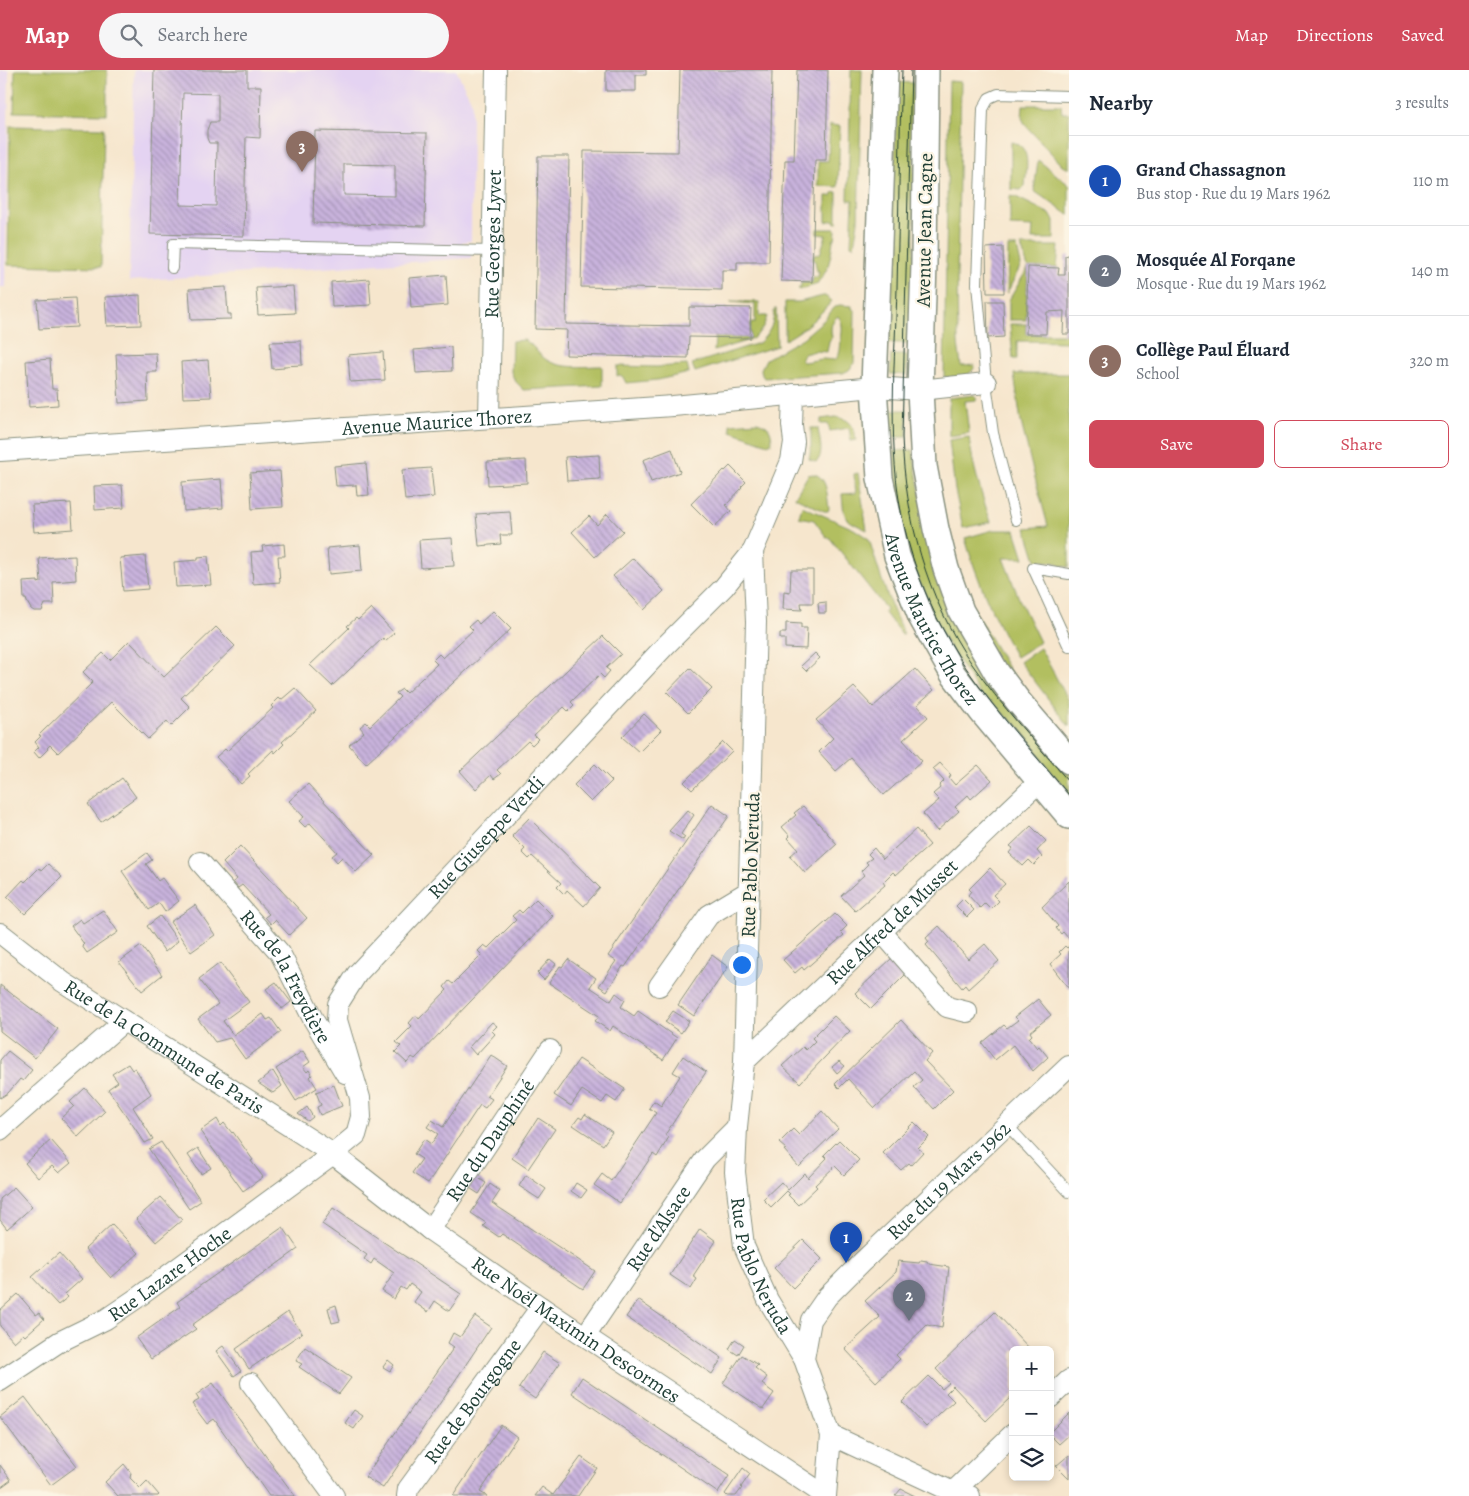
<!DOCTYPE html>
<meta charset="utf-8">
<style>
:root{--surface:#fff;--page:#f6f6f7;--text:#1f2937;--muted:#747a83;--line:#e0e1e3;--accent:#d1495b}
body{margin:0;font-family:Alegreya,serif;background:var(--page);color:var(--text)}
.controls{position:absolute;right:15px;bottom:15px;display:grid;overflow:hidden;border-radius:8px;box-shadow:0 2px 8px #0003}
.controls button{width:45px;height:45px;display:grid;place-items:center;padding:0;border:0;border-bottom:1px solid var(--line);background:var(--surface);color:var(--text);font:25px sans-serif}
.you{position:absolute;left:741px;top:894px;width:18px;height:18px;margin:-12px;border:4px solid #fff;border-radius:50%;background:#1a73e8;box-shadow:0 0 0 8px #1a73e833}
.badge{display:grid;place-items:center;width:32px;height:32px;border-radius:50%;background:var(--accent);color:#fff;font-size:16px;font-weight:700}
.pin{position:absolute;translate:-50% -41px;filter:drop-shadow(0 1px 2px #0008)}
.pin::after{content:'';position:absolute;top:26px;width:18px;height:15px;background:inherit;clip-path:polygon(0 0,100% 0,50% 100%)}
.list{margin:0;padding:0;list-style:none}
h2{display:flex;justify-content:space-between;align-items:center;height:65px;margin:0;padding:0 20px;font-size:21px}
h2 small{font-size:16px;font-weight:400;color:var(--muted)}
.list li{display:grid;grid-template-columns:32px 1fr auto;gap:15px;align-items:center;box-sizing:border-box;height:90px;padding:0 20px;border-top:1px solid var(--line)}
.list b{display:block;font-size:19px;white-space:nowrap}
.list p{margin:0;font-size:16px;white-space:nowrap;color:var(--muted)}
.list em{font-size:16px;font-style:normal;color:var(--muted)}
.actions{display:flex;gap:10px;padding:15px 20px}
.actions a{flex:1;padding:11px 0;border:1px solid var(--accent);border-radius:8px;text-align:center;font-size:18px;color:var(--accent)}
.actions .main{background:var(--accent);color:#fff}
.icon{flex:none;width:28px;height:28px;fill:none;stroke:currentColor;stroke-width:2;stroke-linecap:round;stroke-linejoin:round}
.map{position:relative;flex:none;width:1069px;height:1426px;overflow:hidden}
header{display:flex;align-items:center;gap:30px;box-sizing:border-box;height:70px;padding:0 25px;background:var(--accent);color:#fff}
header strong{font-size:24px}
nav{display:flex;gap:28px;margin-inline-start:auto;font-size:18px}
.search{width:350px;height:45px;background:var(--page);display:flex;align-items:center;gap:12px;box-sizing:border-box;padding:0 18px;border-radius:28px;color:var(--muted);font-size:19px}
main{display:flex}
aside{flex:1;background:var(--surface)}
.map>svg:first-child{display:block}
.built{fill:#e4d3f2}
.grass{fill:#b2bf61;stroke:#687e4a;fill-rule:evenodd}
.building{fill:url(#building-back-hatch);fill-rule:evenodd}
.lines{fill:none;stroke-linecap:round;stroke-linejoin:round}
.service-casing{stroke:#8a9280;stroke-width:12}
.minor-casing{stroke:#8a9280;stroke-width:22}
.tertiary-casing{stroke:#8a9280;stroke-width:28}
.service{stroke:#fff;stroke-width:10}
.minor{stroke:#fff;stroke-width:20}
.tertiary{stroke:#fff;stroke-width:25}
.tram{stroke:#1f3d34;stroke-width:1}
.labels{text-anchor:middle;stroke-width:4.5;stroke-linejoin:round;paint-order:stroke}
.street-label{font-size:20px;fill:#1f3d34;stroke:#fcf5e5}
</style>
<header>
<strong>Map</strong>
<div class="search"><svg class="icon" aria-label="search" viewBox="0 0 24 24"><circle cx="10" cy="10" r="6"/><path d="M15 15l6 6"/></svg>Search here</div>
<nav><a>Map</a><a>Directions</a><a>Saved</a></nav>
</header>
<main>
<div class="map">
<svg width="1069" height="1426" viewBox="0 0 1069 1426">
<defs>
<pattern id="building-back-hatch" width="6" height="6" patternUnits="userSpaceOnUse" patternTransform="scale(1.25)"><rect width="6" height="6" fill="#c9b3dd"/><path d="M-1 5l2 2M0 0l6 6M5-1l2 2" fill="none" stroke="#a393b4"/></pattern>
</defs>
<rect width="100%" height="100%" fill="#fcf5e5"/>
<filter id="ink" filterUnits="userSpaceOnUse"><feTurbulence type="fractalNoise" baseFrequency=".02" numOctaves="2"/><feDisplacementMap in="SourceGraphic" scale="10" xChannelSelector="R" yChannelSelector="G"/><feConvolveMatrix kernelMatrix="1 2 1 2 8 2 1 2 1" color-interpolation-filters="sRGB"/></filter>
<filter id="wash" filterUnits="userSpaceOnUse"><feTurbulence type="fractalNoise" baseFrequency=".0096" numOctaves="4" result="noise"/><feDisplacementMap in="SourceGraphic" scale="20" xChannelSelector="R" yChannelSelector="G"/><feGaussianBlur stdDeviation="1.12" result="paint"/><feColorMatrix in="noise" values="0 0 0 0 0 0 0 0 0 0 0 0 0 0 0 0 0 1.4 0 .05"/><feComposite in="paint" operator="in"/></filter>
<g filter="url(#wash)">
<rect width="100%" height="100%" fill="#f6e6cd"/>
<path class="built" d="M0 0H9L5 217H0Z
M134 0H456L472 32 471 171 462 172V183H471V188L129 211Z"/>
<path class="grass" d="M15 0H107V44L14 42Z
M851 0H862L858 151 854 176 851 175 853 130H848Z
M949 11 961 12 957 207 958 273 961 296 975 295C971 309 957 307 944 307Z
M896 12 914 13V273H884L889 91H895Z
M1023 35H1061L1062 43H1069V99L1063 96 1026 56 1022 48Z
M830 55 840 56 838 117 818 116V91H828Z
M10 56 104 58 101 197 8 195Z
M1011 72C1033 76 1026 100 1025 116L1021 120 1011 119Z
M1038 90 1069 115V145L1034 121Z
M837 122V153H835L834 150 826 152V126H832L833 123Z
M1010 126 1016 127 1050 144 1054 151V169H1032L1033 157 1010 156Z
M817 159H835L836 161 835 169 833 170C831 186 829 201 818 212V214L799 220V217H801V212H812V207H818L819 201H817L815 191 813 190V185L820 184 826 165 817 164Z
M1021 176H1059L1057 198H1028L1026 250H1009V230L1028 198Z
M1008 177H1017L1021 195 1007 223Z
M823 226H825L832 231C818 247 804 260 785 270V232H799Z
M731 231 759 232V246H767C764 256 761 263 752 269L750 268 749 270 714 281 715 267 750 268 751 253H755V234L731 232Z
M839 235 852 236V239L855 240 854 293 849 300 843 303 764 308 762 305 761 299 766 289 803 268 824 250 834 238ZM838 246C844 254 842 261 841 270 840 278 841 284 835 290L822 289 804 292 801 291 804 284 815 281 827 282 829 271 832 267C830 259 831 251 838 246Z
M776 238 777 276 695 302 692 294 759 273C765 267 772 259 773 250 774 245 773 242 776 238Z
M1010 254H1026V264H1069V272L1017 271V289H1013Z
M524 270C533 274 537 283 544 288 559 300 584 296 602 296V316L524 320 515 311 511 302 512 271Z
M891 285H908L907 305 890 304Z
M687 295 689 303 657 310 626 313 623 307 620 305 617 306V296L657 297Z
M1014 304H1069V497L1060 496 1057 493 1036 490 1026 458 1048 456 1031 393 1021 352Z
M975 325 977 330 965 331 969 363 949 366V328Z
M890 340H907V367H890Z
M836 347C852 350 853 355 856 370L851 371 849 358 830 361 828 354H821V349Z
M757 352C770 356 771 359 772 372L768 374 731 361 730 354Z
M811 358H818C819 368 825 385 816 392L809 389 811 378Z
M969 367C973 397 981 424 991 452L963 458 955 420 949 370Z
M913 380 926 460 1069 701V737L999 654 920 531 884 381Z
M858 403 867 460C844 449 844 450 842 424L856 423 854 404Z
M813 404C828 406 827 427 829 439L828 441H824L795 427 808 405Z
M802 436 854 459 869 469C879 502 889 534 904 564L902 565 884 542 886 539 829 467 827 468 814 450 799 447Z
M993 460H1015L1024 488H1003L1020 531 1040 572 1016 587C994 549 977 510 965 468Z
M1040 578 1069 631V656L1020 592Z"/>
<g id="blocks">
<path class="building" d="M154 0H247V16H261L260 68 246 67 244 166 150 164ZM183 23 218 24V52H210L207 60V68L209 73H217L216 136 180 135Z
M606 0H646V5H636V21H606Z
M680 0H772L769 192H737V200H722V220L581 217 584 81 678 82Z
M797 0H828L826 90H815L812 212 781 211 785 90H794Z
M315 61 427 63 425 156 313 153ZM344 94 395 95V126L344 125Z
M538 86H569L566 254 689 256V237L751 238 750 268 689 267 688 288 566 285 567 260 535 259Z
M1003 177 1004 223H987L986 178Z
M1068 185 1069 186V264H1063L1064 241 1047 242 1046 264H1026L1028 197 1059 198 1058 205H1065V186Z
M446 205 448 235 411 238 409 208Z
M369 209 371 235 332 237 331 212Z
M293 216 295 243 258 245 256 218Z
M226 217 228 244H231V249L191 250 189 219Z
M140 225 141 255 107 256 105 227Z
M75 228 77 257 39 259 37 230Z
M987 231H1003L1004 267 988 268Z
M301 271 302 295 284 296V298L272 299 270 272Z
M451 277 452 301 416 303 414 280Z
M383 282 385 310 350 312 348 285Z
M156 283 157 302H147L148 331 119 333 116 284Z
M50 289 52 319H57L58 335 29 337 26 291Z
M208 290 211 327 183 328 181 292Z
M672 379 680 402 651 412 643 390Z
M599 385 600 409 567 411 565 387Z
M526 390 527 413 488 415 487 392Z
M366 393 369 425 357 426 356 415 336 416 334 396Z
M730 396 746 412 741 417 742 418 726 435 731 441 714 457 691 434 724 400 725 401Z
M431 398 434 427 405 430 402 400Z
M280 401 283 437 252 439 250 403Z
M221 409 223 438 184 441 182 412Z
M122 415 124 438 95 440 94 416Z
M71 433 73 459 34 462 32 435Z
M510 442 512 465H500L501 474 479 476 476 444Z
M607 444 623 461 595 487 572 462 589 446 597 455Z
M452 468 454 496 421 498 419 470Z
M284 474 285 486H278L280 512 253 514 251 482 263 481 262 476Z
M360 475 362 501 329 504 327 478Z
M75 486 76 510 53 512 54 534H45L42 541H34L31 539 27 532 26 529H24L23 512 38 511V513L41 512 39 488Z
M145 486 148 519 123 521 120 488Z
M208 486 211 515 176 517 174 492 198 490V487Z
M633 488 664 521 644 540 613 506Z
M791 500H813V533H801L802 540 783 539 784 521 790 522Z
M826 532V543H819L818 533Z
M371 538 394 563 385 571 383 568 332 616 310 595 349 558 347 556 356 548 358 550Z
M493 541 511 559 366 694 349 675 364 662 360 657 366 652 370 656 400 627 396 623 402 619 406 623 437 594 433 590 439 584 443 588 473 560 469 556 476 550 479 554Z
M786 553 801 554V558H807L806 579 785 578V569H780V563H786Z
M216 557 235 576 181 628 190 637 171 656 167 651 148 669 111 632 58 683 50 675 47 678 48 679 39 688 34 682 39 677 35 672 41 666 39 665 93 612 83 602 103 583 110 590 129 571 164 607Z
M603 566 621 584 606 598 610 601 604 608 600 604 571 632 574 635 568 641 564 637 534 665 538 669 532 675 528 671 497 700 501 704 494 709 491 705 476 719 460 701Z
M815 583 820 588 806 601 801 596Z
M690 598 712 619 688 643 667 622Z
M915 599 934 620 917 635 928 647 903 670 922 691 884 725 851 688 836 701 819 682 833 668 816 650 854 617 873 637Z
M295 618 316 641 282 672 284 674 275 683 273 680 248 704 250 706 241 714 216 687 225 679 227 681 273 638 271 636 279 628 281 630Z
M644 644 661 660 639 682 622 667Z
M723 672 732 681 692 720 684 712Z
M940 693 951 705 949 708 955 715 978 695 992 710 971 729 968 725 955 737 959 741 937 761 923 744 939 730 933 724 940 718 939 716 944 711 933 699Z
M595 694 612 711 591 732 574 715Z
M122 708 136 727 101 752 88 734Z
M308 714 374 785 356 802 342 787 337 792 332 786 337 782 310 753 305 757 299 751 304 747 289 731Z
M712 734 729 746 625 897 623 896 607 921 599 916 616 891 608 886Z
M803 736 837 774 805 803 790 786 798 779 788 768 790 766 782 757 796 745 794 743Z
M688 740 694 745 681 764 685 767 683 770 669 761Z
M529 748 600 818 584 836 567 820 564 824 557 817 561 813 532 786 529 789 522 782 525 779 512 766Z
M1031 756 1046 771 1037 781 1042 787 1034 795 1029 790 1023 796 1009 783 1013 778 1010 776Z
M916 759 930 775 896 805 893 802 883 812 885 815 855 841 841 826 864 805 861 801 868 794 866 792 872 788 868 784 874 778 883 789Z
M240 776 307 848 289 865 275 850 271 854 265 847 269 844 242 815 238 818 233 812 237 809 223 793Z
M147 783 152 790 146 794 158 811 162 808 179 831 165 842 159 833 149 840 122 801Z
M48 794 62 807 25 844 7 827 23 810 25 812 39 798 42 800Z
M990 798 1005 814 993 825 999 831 991 839 985 833 980 838 968 825 971 821 969 819Z
M1069 811V869L1063 862 1061 864 1056 858 1058 856 1042 837Z
M536 829 553 846 415 989 412 987 407 993 395 982 401 976 396 972 412 956 409 953 416 945 419 949 447 920 444 917 449 911 453 914 482 885 478 881 484 875 488 878 516 850 512 846 519 840 522 843Z
M963 829 974 840 967 847 956 836Z
M195 835 215 865 191 882 170 852Z
M103 840 118 862 87 883 82 876 84 874 71 856 80 849 83 853Z
M835 844 847 856 841 862 844 865 804 900 802 897 795 903 783 890Z
M160 846 178 871 165 882 147 856Z
M939 856 968 889 985 874 999 891 968 919 965 915 962 918 926 875 929 872 926 868Z
M141 876 162 905 142 921 119 892Z
M1065 876 1067 878 1069 876V919L1050 894 1061 884 1059 882Z
M712 885 728 897 694 946 678 935Z
M893 887 907 903 871 939 855 923Z
M550 889 556 894 544 910 537 903Z
M568 889 596 908 590 917 611 931 616 923 625 930 621 937 634 946 638 941 677 968 663 990 613 956 610 961 595 951 599 946 549 913 560 896 562 897Z
M220 893 249 932 223 951 233 965 263 944 267 950 271 948 281 962 245 989 230 968 215 972 198 949 218 934 199 909Z
M276 912 291 932 282 939 266 919Z
M0 915 58 959 35 988 0 961Z
M1038 929 1051 945 1030 962 1032 965 1029 968 1037 978 1039 976 1048 987 1033 1001 1013 975 995 990 982 973 1004 955 1007 958 1018 950 1015 947Z
M673 941 689 951 681 963 665 952Z
M834 946 850 961 800 1013 782 996 803 977 806 980 815 971 812 968Z
M901 950 932 983 925 991 953 1020 934 1039 914 1017 922 1010 914 1001 875 1038 848 1009 839 1018 835 1014Z
M492 952 497 956 492 961 495 964 476 985 469 977Z
M8 981 32 1000 23 1011 20 1009 8 1023 0 1028V990Z
M303 981 310 992 303 997 307 1002 309 1000 312 1005 310 1007 317 1018 296 1031 276 999Z
M491 985 507 996 487 1026 492 1029 485 1038 480 1035 428 1113 412 1103 422 1089 414 1084 424 1069 431 1074 438 1064 427 1057 432 1050 443 1057Z
M683 986 706 1002 665 1065 669 1067 657 1087 653 1084 620 1133 594 1115 602 1104 611 1111 656 1043 649 1038 654 1031 661 1036 680 1006 673 1002Z
M579 989 625 1019 616 1032 607 1026 602 1033 582 1020 571 1036 554 1025Z
M839 991 845 996 837 1003 832 997Z
M128 994 132 1000 135 998 151 1024 133 1037 153 1069 145 1073 108 1019 118 1012 112 1004Z
M273 1001 282 1016 273 1023 258 1013Z
M334 1015 342 1036 320 1045 317 1037 321 1035 316 1022Z
M85 1018 105 1041 78 1067 61 1048 74 1036 70 1032Z
M307 1037 313 1047 308 1051 298 1044Z
M822 1041 838 1059 799 1097 784 1080 786 1079 779 1073 793 1059 799 1065Z
M585 1044 612 1062 603 1075 573 1055 579 1047 582 1049Z
M538 1048 555 1059 528 1099 512 1088Z
M217 1049 221 1056 224 1053 232 1063 233 1062 253 1090 251 1091 263 1107 243 1121 200 1061Z
M914 1052 929 1067 918 1078 923 1082 911 1095 909 1093 901 1100 883 1083Z
M51 1070 71 1093 59 1103 52 1096 38 1108 25 1093Z
M839 1070 859 1090 844 1105 835 1096 815 1115 817 1117 798 1135 788 1125 790 1124 787 1121 771 1137 763 1129 781 1112 788 1120 805 1103 808 1108 827 1088 824 1085Z
M161 1072 201 1131 189 1139 149 1079Z
M198 1078 211 1098 201 1104 188 1085Z
M526 1105 546 1119 539 1129 519 1116Z
M475 1106 486 1113 479 1124 468 1117Z
M576 1113 587 1120 581 1128 571 1121Z
M490 1114 500 1121 492 1133 595 1201 583 1219 502 1164 499 1167 483 1156 486 1153 471 1143Z
M14 1117 32 1137 7 1159 0 1150V1129Z
M161 1127 182 1150 156 1172 136 1149Z
M333 1138 461 1224 449 1241 435 1231 428 1242 414 1232 421 1222 410 1214 406 1220 401 1217 394 1229 382 1221 394 1203 374 1189 371 1194 364 1189 367 1185 322 1154Z
M112 1154 139 1183 111 1208 85 1179Z
M283 1157 298 1179 192 1255 196 1259 151 1289 136 1268 180 1237 177 1232Z
M700 1159 716 1171 693 1206 697 1209 691 1219 670 1205Z
M803 1170 822 1189 793 1218 774 1198Z
M59 1183 82 1209 65 1224 68 1227 58 1235 32 1207Z
M921 1190 927 1191 929 1194 949 1197 942 1258 927 1255 896 1285 900 1289 876 1312 845 1279 880 1247 865 1231 896 1202 898 1191 919 1193Z
M18 1224 36 1245 39 1243 44 1249 25 1266 23 1264 14 1272 0 1256V1240Z
M638 1230 722 1288 712 1304 626 1247Z
M336 1235 340 1251 332 1253 328 1238Z
M288 1242 302 1263 249 1299 236 1279Z
M995 1242 1031 1280H1013V1325L986 1351 953 1316 946 1323 954 1331 926 1357 902 1332 929 1306 942 1319 949 1313 936 1299Z
M475 1246 491 1257 383 1418 365 1407 454 1277 448 1273 453 1263 460 1267Z
M735 1269 744 1275 738 1285 729 1279Z
M223 1276 241 1301 234 1306 216 1281Z
M305 1277 351 1308 339 1324 299 1297 302 1294 296 1291Z
M543 1282 560 1293 535 1329 519 1318Z
M742 1285 758 1295 755 1298 767 1307 762 1314 774 1323 763 1339 723 1313Z
M388 1290 394 1295 390 1301 383 1297Z
M582 1307 729 1406 718 1423 572 1323Z
M213 1313 278 1403 295 1426H269L214 1349 207 1354 192 1334 199 1330 196 1325Z
M25 1327 77 1396 51 1415 0 1347Z
M354 1340 363 1346 354 1359 345 1353Z
M1069 1343V1365L1059 1374 1050 1365V1362Z
M501 1355 517 1367 480 1422 487 1426H453Z
M1069 1385V1409L1056 1396Z
M581 1387 597 1398 578 1426H535L542 1417 553 1425Z
M124 1394 131 1403 130 1408 140 1418 147 1411 159 1425 158 1426H118L105 1412Z
M0 1395 11 1410 0 1418Z
M743 1398 750 1404 741 1417 742 1418 736 1426H727L725 1424Z
M901 1419 915 1426H895Z"/>
</g>
</g>
<g filter="url(#ink)">
<use href="#blocks" fill-opacity="0" stroke="#8a9280" stroke-width="1"/>
<g class="lines">
<g class="service-casing">
<path id="service" d="M172 198 173 174 492 181
M1016 450 993 363 986 313 977 214 983 39 989 28 998 24 1069 26
M1033 498 1069 577
M1033 498 1069 504
M1007 1055 1069 1122"/>
</g>
<g class="minor-casing">
<g id="minor">
<path id="s1" d="M793 324 792 355 794 372 791 391 753 481 756 552 744 992 737 1057 735 1102 744 1176 768 1230 804 1289"/>
<path id="s2" d="M489 348 496 0"/>
<path id="s3" d="M0 381 673 336 874 317 920 320 986 313"/>
<path id="s4" d="M200 792 280 883 313 949 345 1003"/>
<path d="M881 861 947 937 967 942"/>
<path id="s5" d="M0 863 63 912 333 1084 430 1160 541 1237 826 1426"/>
<path d="M659 916 709 845 749 821"/>
<path id="s6" d="M744 992 1040 711"/>
<path d="M0 1060 124 951"/>
<path id="s7" d="M430 1160 550 980"/>
<path id="s8" d="M586 1265 705 1089 737 1057"/>
<path id="s9" d="M0 1311 59 1272 106 1249 137 1228 333 1084 356 1065 361 1047 360 1028 337 950 338 934 357 904 666 575 724 517 753 481"/>
<path d="M251 1313 334 1426"/>
<path d="M1050 1328 1069 1310"/>
<path d="M831 1365 953 1422 970 1426"/>
<path d="M953 1422 1013 1364"/>
<path id="s10" d="M407 1426 408 1419 541 1237"/>
<path id="s11" d="M826 1426 831 1365 804 1289 811 1250 827 1227 862 1192 1069 996"/>
</g>
</g>
<g class="tertiary-casing">
<g id="tertiary">
<path id="s12" d="M885 0 874 317 880 408 897 486 921 547 953 604 982 642 1069 746"/>
<path d="M926 0 924 194 920 320 924 396 936 459 946 499 961 541 997 603 1018 631 1069 691"/>
</g>
</g>
<use href="#service" class="service"/>
<use href="#minor" class="minor"/>
<use href="#tertiary" class="tertiary"/>
<path class="tram" d="M902 0C899 73 899 146 897 218 895 290 888 365 900 436 906 469 916 502 930 533 962 606 1018 665 1069 725
M911 0 902 367C905 447 926 528 972 594 1001 636 1036 673 1069 712"/>
</g>
</g>
<g class="labels">
<g class="street-label">
<text transform="translate(924 160) rotate(-89)" y="7">Avenue Jean Cagne</text>
<text dy="7" stroke="none"><textPath href="#s2" startOffset="174">Rue Georges Lyvet</textPath></text>
<text dy="7" stroke="none"><textPath href="#s3" startOffset="438">Avenue Maurice Thorez</textPath></text>
<text dy="7" stroke="none"><textPath href="#s12" startOffset="560">Avenue Maurice Thorez</textPath></text>
<text dy="7" stroke="none"><textPath href="#s9" startOffset="792">Rue Giuseppe Verdi</textPath></text>
<text transform="translate(750 795) rotate(-88)" y="7">Rue Pablo Neruda</text>
<text dy="7" stroke="none"><textPath href="#s6" startOffset="204">Rue Alfred de Musset</textPath></text>
<text dy="7" stroke="none"><textPath href="#s4" startOffset="144">Rue de la Freydière</textPath></text>
<text dy="7" stroke="none"><textPath href="#s5" startOffset="200">Rue de la Commune de Paris</textPath></text>
<text dy="7" stroke="none"><textPath href="#s7" startOffset="108">Rue du Dauphiné</textPath></text>
<text dy="7" stroke="none"><textPath href="#s11" startOffset="378">Rue du 19 Mars 1962</textPath></text>
<text dy="7" stroke="none"><textPath href="#s8" startOffset="129">Rue d'Alsace</textPath></text>
<text dy="7" stroke="none"><textPath href="#s1" startOffset="885">Rue Pablo Neruda</textPath></text>
<text dy="7" stroke="none"><textPath href="#s9" startOffset="201">Rue Lazare Hoche</textPath></text>
<text dy="7" stroke="none"><textPath href="#s5" startOffset="700">Rue Noël Maximin Descormes</textPath></text>
<text dy="7" stroke="none"><textPath href="#s10" startOffset="116">Rue de Bourgogne</textPath></text>
</g>
</g>
</svg>
<div class="controls">
<button>+</button>
<button>−</button>
<button><svg class="icon" aria-label="layers" viewBox="0 0 24 24"><path d="M12 4l9 5-9 5-9-5zM3 14l9 5 9-5"/></svg></button>
</div>
<div class="you"></div>
<div class="pin badge" style="left:846px;top:1193px;background:#1a4fb4">1</div>
<div class="pin badge" style="left:909px;top:1251px;background:#6b7280">2</div>
<div class="pin badge" style="left:302px;top:102px;background:#8d6e63">3</div>
</div>
<aside>
<h2>Nearby<small>3 results</small></h2>
<ul class="list">
<li><span class="badge" style="background:#1a4fb4">1</span><div><b>Grand Chassagnon</b><p>Bus stop · Rue du 19 Mars 1962</p></div><em>110 m</em></li>
<li><span class="badge" style="background:#6b7280">2</span><div><b>Mosquée Al Forqane</b><p>Mosque · Rue du 19 Mars 1962</p></div><em>140 m</em></li>
<li><span class="badge" style="background:#8d6e63">3</span><div><b>Collège Paul Éluard</b><p>School</p></div><em>320 m</em></li>
</ul>
<div class="actions"><a class="main">Save</a><a>Share</a></div>
</aside>
</main>
